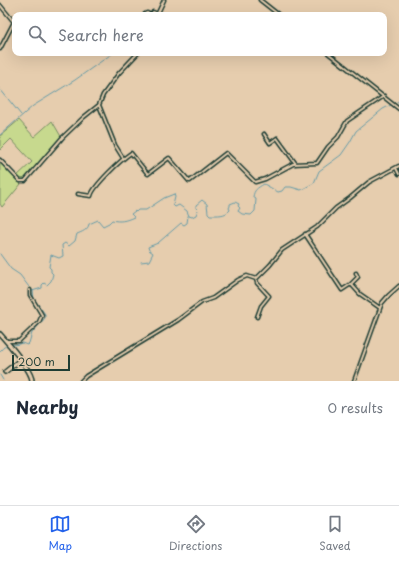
<!DOCTYPE html>
<style>
:root{--surface:#fff;--page:#f2f2f3;--text:#1f2937;--muted:#747a83;--line:#e0e1e3;--accent:#2563eb}
body{margin:0;font-family:"Playpen Sans",sans-serif;background:var(--page);color:var(--text)}
.scale{position:absolute;left:12px;bottom:10px;width:58px;box-sizing:border-box;padding-left:4px;border:2px solid #1f3d34;border-top:0;font-size:11px;line-height:14px;white-space:nowrap;color:#1f3d34;-webkit-text-stroke:3px #e6cdae;paint-order:stroke}
.list{margin:0;padding:0;list-style:none}
h2{display:flex;justify-content:space-between;align-items:center;height:52px;margin:0;padding:0 16px;font-size:17px}
h2 small{font-size:13px;font-weight:400;color:var(--muted)}
.icon{flex:none;width:22px;height:22px;fill:none;stroke:currentColor;stroke-width:2;stroke-linecap:round;stroke-linejoin:round}
.map{position:relative;flex:none;width:399px;height:381px;overflow:hidden}
.search{position:absolute;background:var(--surface);box-shadow:0 4px 16px #0002;left:12px;right:12px;top:12px;height:44px;display:flex;align-items:center;gap:10px;box-sizing:border-box;padding:0 14px;border-radius:8px;color:var(--muted);font-size:15px}
.sheet{height:124px;background:var(--surface)}
nav{display:flex;justify-content:space-around;align-items:center;box-sizing:border-box;height:56px;border-top:1px solid var(--line);background:var(--surface);font-size:11px;color:var(--muted)}
nav a{display:grid;justify-items:center;gap:2px}
nav .on{color:var(--accent)}
.map>svg:first-child{display:block}
.green{fill:#c7d98e;stroke:#738b61}
.lines{fill:none;stroke-linecap:round;stroke-linejoin:round}
.stream{stroke:#659ba8;stroke-width:1}
.street-casing{stroke:#1f3d34;stroke-width:5}
.secondary-casing{stroke:#1f3d34;stroke-width:6}
.street{stroke:#e6cdae;stroke-width:2}
.secondary{stroke:#e6cdae;stroke-width:3}
</style>
<div class="map">
<svg width="399" height="381" viewBox="0 0 399 381">
<rect width="100%" height="100%" fill="#e6cdae"/>
<filter id="ink" filterUnits="userSpaceOnUse"><feTurbulence type="fractalNoise" baseFrequency=".025" numOctaves="2"/><feDisplacementMap in="SourceGraphic" scale="8" xChannelSelector="R" yChannelSelector="G"/><feConvolveMatrix kernelMatrix="1 2 1 2 8 2 1 2 1" color-interpolation-filters="sRGB"/></filter>
<g filter="url(#ink)">
<path class="green" d="M19 120 34 137 52 121 63 140 23 181 16 177 32 162 11 139 0 150V136Z
M0 163 21 184 2 207 0 204Z"/>
<g class="lines">
<path class="stream" d="M0 89 21 115
M0 135 33 106 75 80 113 53
M0 254 11 269 20 275 32 291 42 288V285L44 283 47 285 51 281 53 274 51 272V269L49 267 51 255 59 258 63 256 62 245 65 243 69 246 75 241 77 234C82 232 88 230 89 224L98 220 103 226 109 223 112 220C120 222 125 221 134 217L131 214 135 211 136 212 138 210H146L164 198 174 194 175 197 173 205 175 207 179 205 187 211 189 216 192 217 196 215 198 210 196 208V205L202 200 207 204 208 213 210 215C218 215 225 216 230 210L229 208 230 206V204L235 202 239 204 238 206 240 208 238 211 242 214 251 215 255 211 256 199 253 197C254 190 257 188 264 184L278 192 282 191 285 187H291L301 190 314 183 319 171 341 155 350 142 356 131 383 109 399 101
M141 262 149 261 153 253 149 250 148 247 158 243 181 223 184 225 187 223 188 216
M0 351C8 341 13 347 22 343L27 345 29 343 32 333 45 318V314L34 299 33 291
M0 375 3 380"/>
<g class="street-casing">
<path id="street" d="M260 0 279 15
M0 5 14 22 0 49
M145 14 147 13 151 15
M152 15 153 12 157 14
M157 15 164 0
M328 53 399 109
M99 105 115 145 123 158
M264 134 270 143 277 138 296 164
M0 160 20 181H25L62 138 84 117 99 105 103 95 119 73 138 53
M396 168 399 174
M78 194 91 196C93 186 122 159 131 153L147 173 148 174 169 158 189 181H190L226 153 255 182 265 179 293 164 317 163 328 147 338 137 347 121 384 96
M305 234 342 290 351 284 360 294 380 308
M256 279 257 283 269 296 261 306 257 317
M351 284 358 277 356 273
M7 341H19L39 322 42 315 30 295V290
M81 381 86 376 178 320 202 302 213 298 238 280 247 276 256 279 270 265 282 250 317 227 336 208 350 198 369 182 399 166
M354 381 382 303 389 295 399 286"/>
</g>
<g class="secondary-casing">
<path id="secondary" d="M0 334C8 343 32 371 32 381
M5 372 20 360"/>
</g>
<use href="#street" class="street"/>
<use href="#secondary" class="secondary"/>
</g>
</g>
</svg>
<div class="scale">200 m</div>
<div class="search"><svg class="icon" aria-label="search" viewBox="0 0 24 24"><circle cx="10" cy="10" r="6"/><path d="M15 15l6 6"/></svg>Search here</div>
</div>
<section class="sheet">
<h2>Nearby<small>0 results</small></h2>
<ul class="list">
</ul>
</section>
<nav>
<a class="on"><svg class="icon" aria-label="map" viewBox="0 0 24 24"><path d="M3 6l6-2 6 2 6-2v14l-6 2-6-2-6 2zM9 4v14M15 6v14"/></svg>Map</a>
<a><svg class="icon" aria-label="directions" viewBox="0 0 24 24"><path d="M12 3l9 9-9 9-9-9zM9 14v-3h6M13 9l2 2-2 2"/></svg>Directions</a>
<a><svg class="icon" aria-label="saved" viewBox="0 0 24 24"><path d="M7 4h10v16l-5-4-5 4z"/></svg>Saved</a>
</nav>
